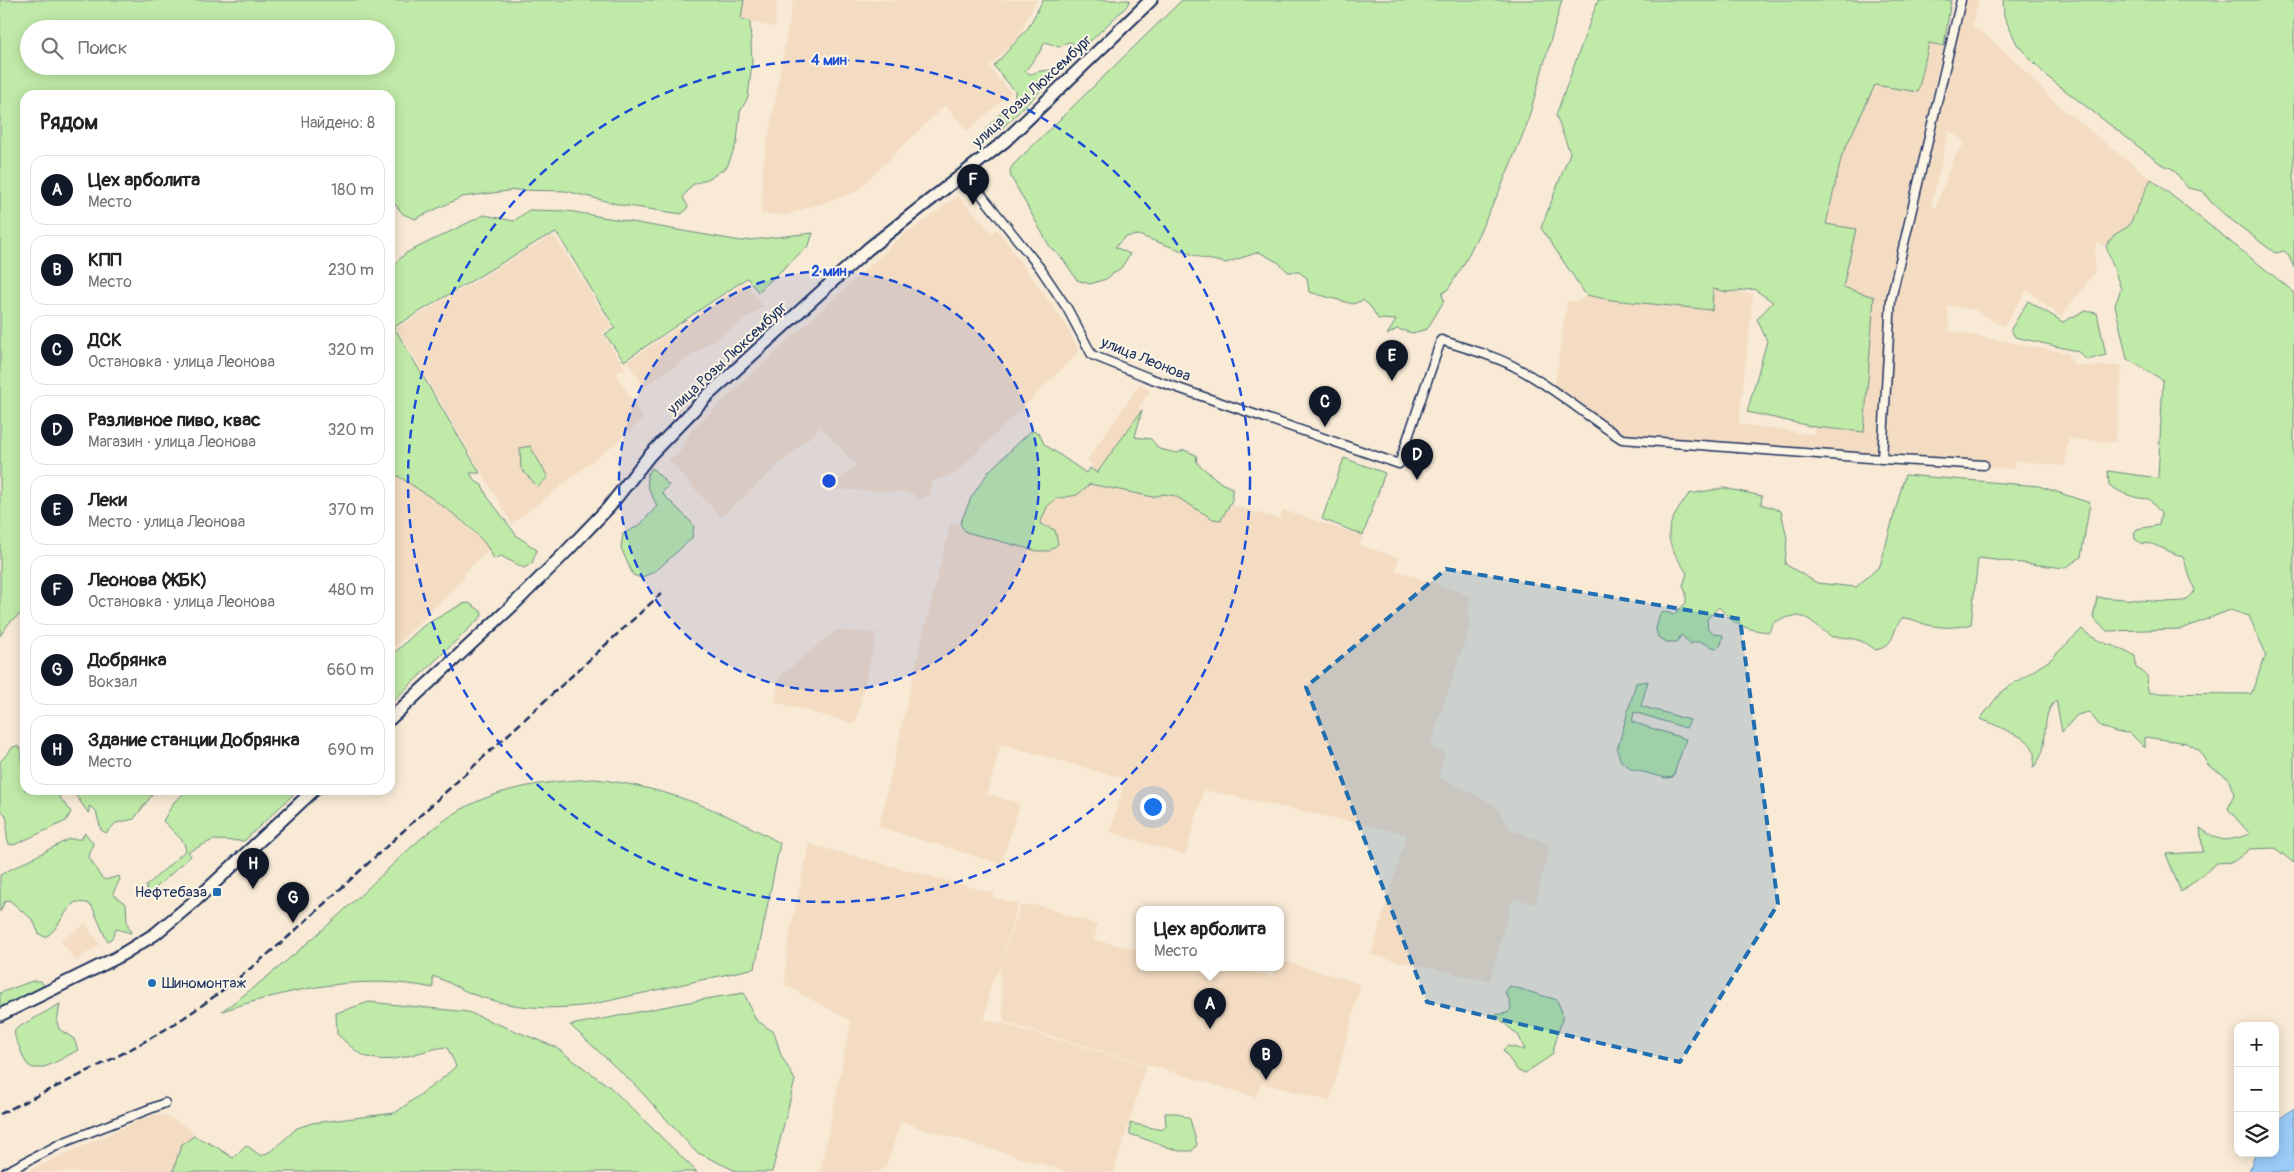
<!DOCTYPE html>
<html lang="ru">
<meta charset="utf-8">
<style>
:root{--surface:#fff;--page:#f6f6f6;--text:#222;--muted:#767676;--line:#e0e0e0;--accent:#111827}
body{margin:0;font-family:Pangolin,sans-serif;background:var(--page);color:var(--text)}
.controls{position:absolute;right:15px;bottom:15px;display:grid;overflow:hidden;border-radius:10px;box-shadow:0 2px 12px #0003}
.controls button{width:45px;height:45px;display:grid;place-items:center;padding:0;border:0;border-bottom:1px solid var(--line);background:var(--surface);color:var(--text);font:25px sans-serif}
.you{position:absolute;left:1152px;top:806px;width:18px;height:18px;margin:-12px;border:4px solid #fff;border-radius:50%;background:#1a73e8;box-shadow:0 0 0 8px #1a73e833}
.badge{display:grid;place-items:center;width:32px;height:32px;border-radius:50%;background:var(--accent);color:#fff;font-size:16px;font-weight:700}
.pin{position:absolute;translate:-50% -41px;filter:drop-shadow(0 1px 2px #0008)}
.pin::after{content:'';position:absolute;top:26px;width:18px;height:15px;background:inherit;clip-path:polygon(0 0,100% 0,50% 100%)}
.popup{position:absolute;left:1136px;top:906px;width:148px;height:65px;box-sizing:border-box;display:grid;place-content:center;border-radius:10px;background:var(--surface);filter:drop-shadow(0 1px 4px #0005);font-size:16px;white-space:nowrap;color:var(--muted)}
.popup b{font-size:19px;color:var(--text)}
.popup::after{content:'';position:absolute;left:50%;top:100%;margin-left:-10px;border:10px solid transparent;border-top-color:var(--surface)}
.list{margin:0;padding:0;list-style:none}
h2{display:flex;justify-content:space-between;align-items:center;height:65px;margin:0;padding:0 20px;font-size:21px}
h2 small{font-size:16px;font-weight:400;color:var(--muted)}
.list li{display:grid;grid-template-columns:32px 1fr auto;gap:15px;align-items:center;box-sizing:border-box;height:70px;margin:0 10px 10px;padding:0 10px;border:1px solid var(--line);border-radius:15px}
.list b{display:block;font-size:19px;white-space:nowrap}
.list p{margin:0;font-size:16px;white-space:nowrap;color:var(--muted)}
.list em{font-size:16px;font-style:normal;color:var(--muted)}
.icon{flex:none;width:28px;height:28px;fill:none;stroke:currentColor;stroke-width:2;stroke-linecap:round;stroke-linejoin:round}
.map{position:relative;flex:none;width:2294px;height:1172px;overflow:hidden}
.search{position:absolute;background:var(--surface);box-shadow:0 2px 12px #0003;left:20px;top:20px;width:375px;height:55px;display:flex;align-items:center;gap:12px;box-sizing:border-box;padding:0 18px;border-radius:28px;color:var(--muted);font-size:19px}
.panel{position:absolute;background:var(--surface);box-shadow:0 2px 12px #0003;left:20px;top:90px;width:375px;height:705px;border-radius:15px}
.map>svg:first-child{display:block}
.built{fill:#f3dcc2;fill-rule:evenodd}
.green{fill:#c0eaa7;stroke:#6e8c82;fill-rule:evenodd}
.water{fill:#9bcbf7;stroke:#688dba}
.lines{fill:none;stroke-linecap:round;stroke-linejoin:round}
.street-casing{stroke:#1b2f5e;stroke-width:11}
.secondary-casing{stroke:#1b2f5e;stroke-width:15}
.street{stroke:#fcf5e5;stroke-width:8}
.secondary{stroke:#fcf5e5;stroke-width:11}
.rail{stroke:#1b2f5e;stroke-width:2.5;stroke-dasharray:8 4;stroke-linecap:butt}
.marked{fill:#1f6fb2;fill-opacity:0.2;stroke:#1f6fb2;stroke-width:4;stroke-dasharray:10 6;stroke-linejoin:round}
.ring{fill:none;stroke:#1d4ed8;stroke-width:2.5;stroke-dasharray:9 6}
.poi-dot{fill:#1f6fb2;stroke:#fcf5e5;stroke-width:2}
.labels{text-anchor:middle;stroke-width:4;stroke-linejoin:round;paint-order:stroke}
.street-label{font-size:15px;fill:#1b2f5e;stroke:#fcf5e5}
.poi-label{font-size:15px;fill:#1b2f5e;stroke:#fcf5e5;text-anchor:end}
.centre{fill:#1d4ed8;stroke:#fcf5e5;stroke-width:2.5}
.ring-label{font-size:15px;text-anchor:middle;font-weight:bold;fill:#1d4ed8;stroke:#fcf5e5;stroke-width:4;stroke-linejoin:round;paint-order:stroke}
</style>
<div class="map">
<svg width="2294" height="1172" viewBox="0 0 2294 1172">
<rect width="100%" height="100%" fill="#f8ead5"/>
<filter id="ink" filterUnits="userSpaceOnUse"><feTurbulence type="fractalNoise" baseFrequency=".02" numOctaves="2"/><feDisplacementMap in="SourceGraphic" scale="10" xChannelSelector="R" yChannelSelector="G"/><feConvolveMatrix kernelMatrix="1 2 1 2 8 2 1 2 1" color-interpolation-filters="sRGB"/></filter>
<g filter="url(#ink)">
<path class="built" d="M744 0H777L775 27 741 20Z
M793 0H1037L1018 37 989 67 1011 93 967 131 945 105 856 192 786 215 761 214 763 166Z
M1961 0H1979L1972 28 1978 29 2011 57 2060 107 2151 179 2129 226 2114 235 2106 246 2096 242 2094 273 2061 317 2027 290 2003 327 1975 310 1948 305 1949 331 2067 353 2075 366H2122L2116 442 2068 439 2065 466 2015 461 2013 469 1930 466 1707 448 1622 439 1554 390 1567 300 1577 302 1586 295 1611 300 1712 310V289L1753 294 1739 424 1814 435 1815 427 1864 432 1843 288 1856 229 1826 225 1842 155 1875 84 1929 43 1944 46 1886 295 1887 298 1891 299ZM1949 131 1965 142 1952 161 1936 208 1931 205Z
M958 196 993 233 997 229 1066 325 1078 349 1077 354 955 474 931 481V495L918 500 914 494 901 492 830 489 856 465 821 427 721 517 668 460 678 455 691 430 899 239Z
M549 237H555L612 327 602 333 625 368 616 374 643 418 617 442 512 524 397 328Z
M746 282 763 307 644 387 627 362Z
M1140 384 1150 391 1138 408 1142 410 1101 468 1280 519 1283 510 1363 536 1360 545 1399 558 1395 570 1471 596 1468 610 1470 625 1430 746 1445 753 1438 777 1494 804 1511 830 1550 844 1535 904 1513 898 1489 981 1371 955 1407 834 1204 790 1185 855 1110 832 1125 779 1001 744 987 794 1020 804 1001 864 879 827 916 663 951 522 966 527 1069 482 1098 473 1091 468 1093 465 1087 460Z
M390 471 445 506 490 549 464 573V579L390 651Z
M836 630 877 633 855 724 775 702 779 677Z
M809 844 993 893V897L1018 904 1001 963 1020 906 1038 905 1098 925 1094 940 1139 950 1140 948V968H1241L1272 977 1274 968H1280V960L1361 984 1330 1101 1261 1083 1256 1097 1004 1022 999 968 990 987 985 1019 1146 1065 1114 1172H1068L901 1122 886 1166 879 1172H820L851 1021 785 985 787 947Z
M85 924 100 944 76 961 61 941Z
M151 1115H162L177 1121 194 1133 211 1172H26Z"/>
<path class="green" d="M0 0H744L741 19 750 21 752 63 748 97 740 112 737 142 727 167 712 177 692 185 683 197 688 207 682 214 621 205 566 191 515 190 462 197 415 219 403 214 395 204 390 205V95H25V610L9 623 0 636ZM29 29H386V66H29Z
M1043 0H1130L1126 7 1078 53 1073 43 1068 42 1059 47 1045 42 1039 53 1025 71C1032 77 1033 72 1041 71 1048 70 1051 71 1057 66H1062L1061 71 994 136 983 143 979 142 986 129 1015 98V91L994 66 1028 28Z
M1182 0H1562L1526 127 1498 194 1464 264 1448 289 1442 294 1444 301 1427 329 1413 333 1397 329 1387 335 1396 320 1378 319 1371 307 1363 300 1353 304 1309 292 1307 278 1299 272H1288L1279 263 1259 252 1226 263 1202 258 1138 235 1125 237 1115 247 1130 254 1121 268 1106 279 1090 284 1077 280 1063 259 1050 247 1011 177 1010 170 1014 164Z
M1598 0H1951L1944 46 1929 43 1918 92 1875 85 1842 155 1826 224 1856 229 1843 287 1874 297 1864 432 1815 427 1747 412 1767 341 1757 319 1773 302 1754 289 1728 292 1713 289 1712 310 1611 300 1586 295 1541 228 1570 153 1556 115Z
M2003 0H2294V268L2288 254 2284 251 2275 253 2225 215 2209 200 2203 191 2188 188 2173 169 2161 164 2049 78 2032 61 2017 44 2004 16Z
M2151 179 2294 292V863L2275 848 2250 849 2233 862 2217 863 2181 892 2166 854 2203 852 2200 828C2222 843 2224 842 2250 834L2228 809 2234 794 2228 778 2208 765 2199 750 2187 743 2145 737V748L2130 733 2115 732 2100 726 2089 712 2077 715 2062 732 2056 700C2054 703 2050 707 2049 710 2041 729 2051 748 2033 768 2037 748 2031 741 2014 734 2002 728 1992 723 1980 719L2002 691 2050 660 2082 629C2099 646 2118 644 2135 656L2136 668C2154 677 2144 678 2149 693L2251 694 2266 654 2249 616 2230 610 2182 629 2107 631 2093 618 2097 597 2165 602 2184 601 2195 591 2183 557 2152 544 2140 543 2135 539 2134 533 2137 529 2159 525 2161 513 2149 499C2132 498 2123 494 2109 485L2108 471 2158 478 2163 380 2127 359 2115 305 2121 289 2106 246 2114 235 2129 226Z
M529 210 568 211 741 241 813 233 809 245 758 292 747 278 624 361 605 334 615 328 557 233 545 237 394 327 480 473H470L475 481 482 485 487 496 517 536 537 550 532 563 524 568 501 556 494 559C482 527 419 490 390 471V268L406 253 484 215 514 221Z
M2028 301 2063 322 2084 311 2097 313 2106 355 2087 360 2077 351 2015 337 2011 329Z
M1142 410 1135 437 1151 439 1159 449 1177 453 1184 450 1196 455 1197 463 1221 483 1232 488V500L1221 520 1213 519 1175 496 1164 494 1153 497 1090 484 1077 495 1055 499 1047 507 1040 524 1055 530 1058 544 1049 551H1037L966 532 960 524 971 498 989 471 1031 431 1039 433 1044 444 1086 473 1090 468 1097 473Z
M530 446 548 477 538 487 521 469 520 448Z
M1344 458 1385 473 1363 535 1322 519Z
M652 468 669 485 662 493 694 525 692 538 657 570 641 578 633 575 621 548 623 534 640 525 657 506 648 487 647 475Z
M1905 475 2039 486 2090 503 2081 557 2065 568 1978 558 1971 624C1956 629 1936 628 1921 623 1914 620 1910 618 1902 618 1891 632 1896 645 1876 650 1862 639 1850 637 1832 637 1806 619 1807 609 1774 622L1769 632C1743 629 1736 626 1719 607L1707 619 1708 629 1715 634 1723 635 1721 645 1716 648C1707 646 1700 638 1691 644L1681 635 1677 642H1667L1658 637 1656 629 1660 613 1667 612 1673 615 1686 603V593L1683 586 1687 573C1662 536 1663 530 1689 494L1724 488 1762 496 1761 504 1781 511 1787 538 1785 564 1817 583 1856 587 1880 566Z
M469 603 481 611 482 616 390 704V657L423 626 462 604Z
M1648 681 1641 706 1690 720 1686 728 1634 712 1632 722 1686 739 1673 777 1666 778 1631 769 1621 761 1617 750 1636 683Z
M17 746 21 749V760L25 764V790H54L71 812 66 821 14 845 9 844C3 832 13 817 0 810V762L13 747Z
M595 779C664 787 720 809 780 843L755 968 590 1005C551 1010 513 1009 475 995 461 990 448 981 433 976V988C361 973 291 989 222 1011 274 974 321 932 367 889 400 858 434 821 476 802 514 785 554 781 595 779Z
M72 790H168L164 793 159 790 155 791 134 819 116 823 106 833 101 830 96 811 89 806V814Z
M188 790H298L244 841 213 840 188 852 191 856 150 893 147 891 146 886 186 850 183 841 163 821 174 802Z
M85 833 93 843 89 857 100 876 105 880 119 876 120 879 113 893 116 897 126 904 127 922 131 933 116 929 112 938 107 941 92 906 87 903 75 902C63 912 58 931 45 937L39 934 33 920 9 900 5 901 0 912V875L69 839H81Z
M32 981H41L44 986 0 1008V993Z
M1510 986 1557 1000 1563 1015 1552 1055 1525 1073 1518 1071 1503 1050 1508 1046 1525 1050 1519 1036 1495 1015 1507 1013 1511 1009 1510 1001 1505 992Z
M744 993 756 1020 774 1032 781 1055 795 1080 772 1172H738L696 1152 635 1085 570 1025C628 1015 685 1001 744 993Z
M369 1002 468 1012 555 1047 610 1087 697 1172H173L181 1145 194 1136 215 1146 233 1158 246 1145 261 1156 273 1150 297 1128 312 1123 395 1113 443 1078 456 1066 447 1047C419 1049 394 1067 365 1056 355 1052 345 1041 337 1034L336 1013Z
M60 1004 57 1022 59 1029 74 1039 78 1050C68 1055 41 1073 31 1067 25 1064 23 1056 21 1051 18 1043 13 1037 15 1029Z
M1165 1113H1178L1190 1119 1197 1145 1192 1151H1179L1130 1134V1123L1162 1130 1166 1126Z"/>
<path class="water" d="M2294 1108V1172H2249L2255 1153H2275V1122Z"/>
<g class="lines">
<g class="street-casing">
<path id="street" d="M1961 0 1891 299 1882 459 1984 465
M964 173 1040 268 1067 308 1092 355 1152 379 1399 464 1441 340C1467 349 1494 355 1517 368 1555 388 1586 416 1622 439L1882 459
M6 1172 62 1143 165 1103"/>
</g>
<g class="secondary-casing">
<path id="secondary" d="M390 719 513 605 564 554 609 507 649 456 707 396 868 249 1005 141 1151 0
M0 1015 116 958 155 934 197 899 314 790"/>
</g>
<use href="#street" class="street"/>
<use href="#secondary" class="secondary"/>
<path class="rail" d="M0 1114C62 1083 127 1055 185 1017 221 993 254 966 287 938L663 592"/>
</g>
</g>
<path class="marked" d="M1446 569 1740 619 1778 904 1680 1062 1427 1002 1306 687Z"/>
<circle cx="829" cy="481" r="210" fill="#1d4ed8" fill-opacity=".12"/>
<g class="ring">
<circle cx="829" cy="481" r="210"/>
<circle cx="829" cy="481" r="421"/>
</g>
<g class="poi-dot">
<rect x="212" y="887" width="10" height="10" rx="2.5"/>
<circle cx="152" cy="983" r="5"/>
</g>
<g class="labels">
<g class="street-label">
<text transform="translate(1032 91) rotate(-43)" y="5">улица Розы Люксембург</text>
<text transform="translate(727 358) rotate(-43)" y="5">улица Розы Люксембург</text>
<text transform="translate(1146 359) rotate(22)" y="5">улица Леонова</text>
</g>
<g class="poi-label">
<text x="207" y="897">Нефтебаза</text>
<text x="162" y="988" text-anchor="start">Шинoмонтаж</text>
</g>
</g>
<circle cx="829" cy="481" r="8" class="centre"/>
<g class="ring-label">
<text x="829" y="65">4 мин</text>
<text x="829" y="276">2 мин</text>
</g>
</svg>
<div class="controls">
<button>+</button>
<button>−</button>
<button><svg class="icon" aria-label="layers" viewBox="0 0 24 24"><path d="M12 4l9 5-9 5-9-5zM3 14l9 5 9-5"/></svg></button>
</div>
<div class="you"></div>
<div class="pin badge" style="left:1210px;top:1029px">A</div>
<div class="popup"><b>Цех арболита</b>Место</div>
<div class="pin badge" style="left:1266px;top:1080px">B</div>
<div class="pin badge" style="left:1325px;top:427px">C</div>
<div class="pin badge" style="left:1417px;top:480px">D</div>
<div class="pin badge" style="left:1392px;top:381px">E</div>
<div class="pin badge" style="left:973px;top:205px">F</div>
<div class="pin badge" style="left:293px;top:923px">G</div>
<div class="pin badge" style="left:253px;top:889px">H</div>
<div class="search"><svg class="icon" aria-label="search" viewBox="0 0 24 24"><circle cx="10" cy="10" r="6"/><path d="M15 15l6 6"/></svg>Поиск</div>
<section class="panel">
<h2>Рядом<small>Найдено: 8</small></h2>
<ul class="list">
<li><span class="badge">A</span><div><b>Цех арболита</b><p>Место</p></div><em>180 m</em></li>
<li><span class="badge">B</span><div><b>КПП</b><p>Место</p></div><em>230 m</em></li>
<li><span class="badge">C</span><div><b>ДСК</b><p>Остановка · улица Леонова</p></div><em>320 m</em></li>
<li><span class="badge">D</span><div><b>Разливное пиво, квас</b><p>Магазин · улица Леонова</p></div><em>320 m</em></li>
<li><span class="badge">E</span><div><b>Леки</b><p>Место · улица Леонова</p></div><em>370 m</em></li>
<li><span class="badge">F</span><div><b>Леонова (ЖБК)</b><p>Остановка · улица Леонова</p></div><em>480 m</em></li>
<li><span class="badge">G</span><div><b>Добрянка</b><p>Вокзал</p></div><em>660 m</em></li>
<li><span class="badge">H</span><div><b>Здание станции Добрянка</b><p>Место</p></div><em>690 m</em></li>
</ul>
</section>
</div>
